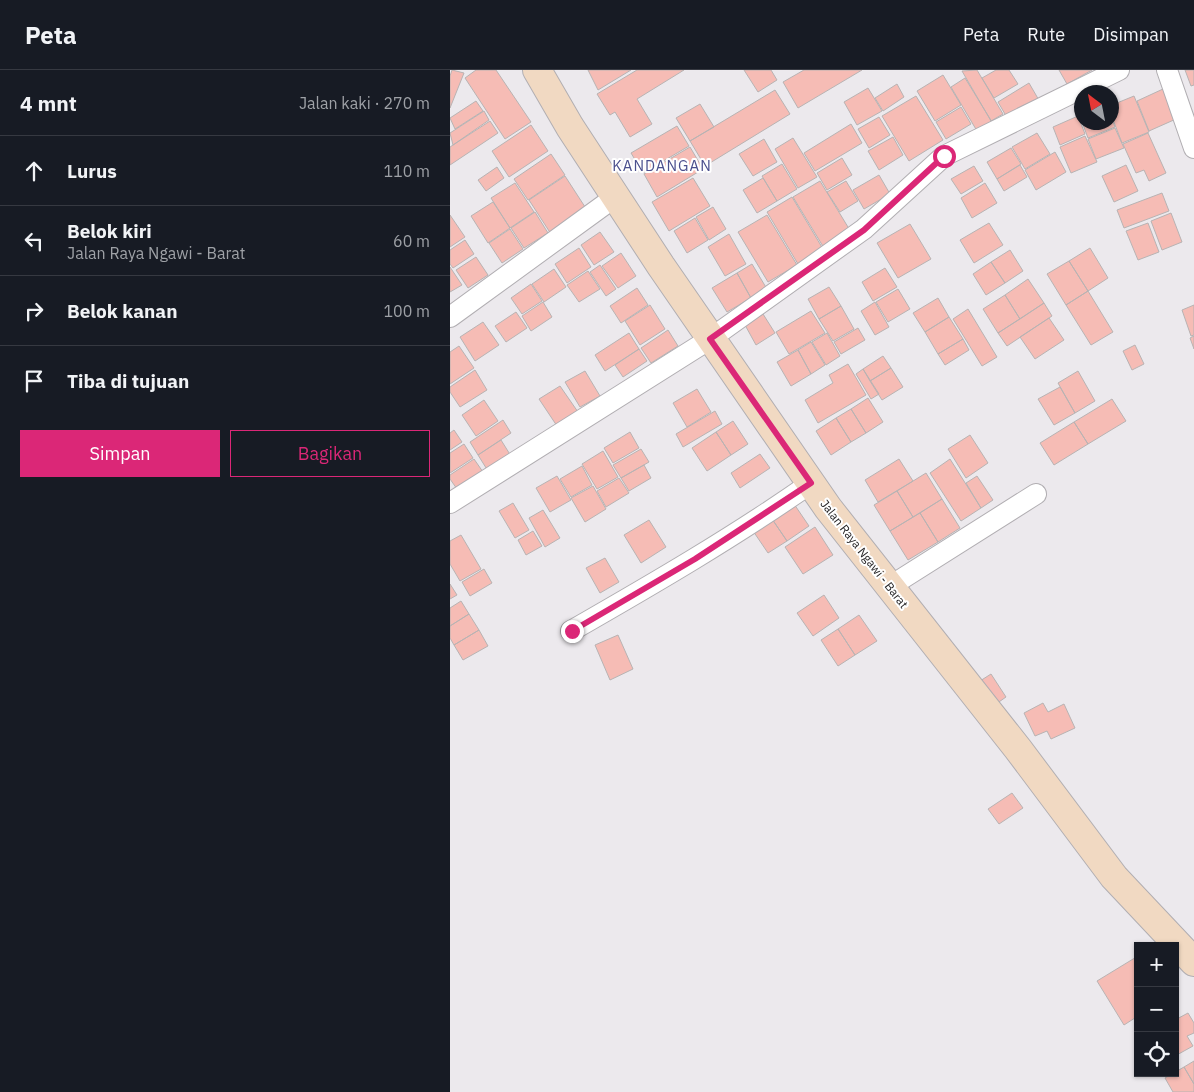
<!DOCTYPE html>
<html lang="id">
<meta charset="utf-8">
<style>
:root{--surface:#171b24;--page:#242831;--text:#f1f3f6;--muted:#9ea1a6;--line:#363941;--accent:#db2777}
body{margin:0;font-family:"IBM Plex Sans",sans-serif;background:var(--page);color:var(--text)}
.controls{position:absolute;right:15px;bottom:15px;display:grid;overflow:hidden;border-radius:0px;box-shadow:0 1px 4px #0004}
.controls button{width:45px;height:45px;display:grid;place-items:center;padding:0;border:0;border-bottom:1px solid var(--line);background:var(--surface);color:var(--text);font:25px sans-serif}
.compass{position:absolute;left:624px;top:15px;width:45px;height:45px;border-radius:50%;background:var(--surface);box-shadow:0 1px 4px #0004;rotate:328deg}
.stop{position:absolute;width:15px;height:15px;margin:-11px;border:4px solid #db2777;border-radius:50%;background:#fff}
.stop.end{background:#db2777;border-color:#fff;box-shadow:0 1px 5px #0008}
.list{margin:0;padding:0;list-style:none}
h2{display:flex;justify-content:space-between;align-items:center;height:65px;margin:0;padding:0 20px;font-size:21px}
h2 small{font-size:16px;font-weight:400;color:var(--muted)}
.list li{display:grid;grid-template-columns:32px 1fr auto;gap:15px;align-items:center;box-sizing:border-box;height:70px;padding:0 20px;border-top:1px solid var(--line)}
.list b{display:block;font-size:19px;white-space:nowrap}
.list p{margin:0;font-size:16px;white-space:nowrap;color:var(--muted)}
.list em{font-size:16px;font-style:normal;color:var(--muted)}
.actions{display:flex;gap:10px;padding:15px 20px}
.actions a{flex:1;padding:11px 0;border:1px solid var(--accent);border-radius:0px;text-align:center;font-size:18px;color:var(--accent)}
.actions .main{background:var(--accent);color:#fff}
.icon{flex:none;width:28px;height:28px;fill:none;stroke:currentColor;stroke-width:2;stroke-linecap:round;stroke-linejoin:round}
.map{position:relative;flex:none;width:744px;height:1022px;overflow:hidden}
header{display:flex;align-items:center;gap:30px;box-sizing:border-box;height:70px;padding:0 25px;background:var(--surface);border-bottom:1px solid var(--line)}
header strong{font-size:24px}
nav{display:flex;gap:28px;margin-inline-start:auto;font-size:18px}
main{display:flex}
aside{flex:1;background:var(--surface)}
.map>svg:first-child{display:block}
.building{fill:#f6bcb5;stroke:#b8b3b3}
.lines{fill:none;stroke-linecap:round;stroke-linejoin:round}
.street-casing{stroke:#b1aeb2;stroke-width:22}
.secondary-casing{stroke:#b1aeb2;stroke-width:30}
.street{stroke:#fff;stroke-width:20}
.secondary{stroke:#f1d9c2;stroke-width:28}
.route{stroke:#db2777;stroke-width:6}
.labels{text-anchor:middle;stroke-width:4;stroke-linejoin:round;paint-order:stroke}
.street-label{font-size:12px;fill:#262527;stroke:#fff}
.quarter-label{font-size:15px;letter-spacing:1px;fill:#4b4f8d;stroke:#fff}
</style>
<header>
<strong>Peta</strong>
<nav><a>Peta</a><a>Rute</a><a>Disimpan</a></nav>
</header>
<main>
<aside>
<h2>4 mnt<small>Jalan kaki · 270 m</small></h2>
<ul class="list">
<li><svg class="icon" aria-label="ahead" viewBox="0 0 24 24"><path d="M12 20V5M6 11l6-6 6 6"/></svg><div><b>Lurus</b></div><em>110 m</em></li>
<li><svg class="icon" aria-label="left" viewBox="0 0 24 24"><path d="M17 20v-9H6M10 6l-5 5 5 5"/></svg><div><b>Belok kiri</b><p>Jalan Raya Ngawi - Barat</p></div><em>60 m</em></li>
<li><svg class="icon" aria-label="right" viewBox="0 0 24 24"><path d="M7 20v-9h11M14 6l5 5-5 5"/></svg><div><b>Belok kanan</b></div><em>100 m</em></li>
<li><svg class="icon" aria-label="arrive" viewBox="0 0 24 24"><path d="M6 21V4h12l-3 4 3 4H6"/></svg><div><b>Tiba di tujuan</b></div></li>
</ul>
<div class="actions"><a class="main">Simpan</a><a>Bagikan</a></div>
</aside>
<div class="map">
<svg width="744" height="1022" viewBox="0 0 744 1022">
<rect width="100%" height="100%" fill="#ece9ed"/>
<path class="building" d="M2 0 14 3 0 38V6Z
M26 0H46L81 52 55 69 15 8Z
M138 0H181L148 20Z
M187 0H234L187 29 202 54 180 67 165 42 160 45 147 24Z
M294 0H321L327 10 308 22Z
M354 0H412L348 38 333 12Z
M527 0 553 44 541 51 512 1Z
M546 0H559L568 14 544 28 532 8Z
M609 0H642L617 14Z
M735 0H744V15L741 16Z
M493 5 511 35 485 51 467 21Z
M515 8 542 52 527 61 501 17Z
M579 13 590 32 559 51 548 32Z
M447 14 454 27 433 41 425 28Z
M418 18 432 41 407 55 394 32Z
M713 19 726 49 699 61 687 31Z
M325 20 340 44 255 96 240 71Z
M466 26 493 70 459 91 432 46Z
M684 26 699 62 672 73 662 47V35Z
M26 31 33 41 5 59 0 48Z
M250 34 264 57 240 71 226 48Z
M511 37 521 54 496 69 486 52Z
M34 41 39 50 3 75 0 63Z
M628 46 635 64 610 75 603 57Z
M429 47 440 65 419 78 408 59Z
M662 49 665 57 638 68 632 52H662Z
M40 51 48 63 0 95V77Z
M401 54 412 73 365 101 354 83Z
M81 55 98 81 59 107 42 81Z
M227 56 239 76 193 103 181 83Z
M665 58 674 78 646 89 638 69Z
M587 63 600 84 575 99 562 77Z
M698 63 716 103 699 111 694 100 686 103 673 74Z
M635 66 647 92 621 103 610 77Z
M443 67 453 85 429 100 418 81Z
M343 68 367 107 348 118 325 79Z
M314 69 327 92 303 106 289 84Z
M240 77 253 99 207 127 194 104Z
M561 78 571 94 547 109 537 92Z
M605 82 616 102 586 120 575 100Z
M101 84 115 105 78 130 64 109Z
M392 88 402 105 377 120 367 103Z
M332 94 347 119 327 131 312 106Z
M570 95 577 107 554 121 547 109Z
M676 95 688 121 664 132 652 106Z
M524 96 533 111 511 124 501 109Z
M47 97 54 108 36 121 28 110Z
M429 105 440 124 414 139 403 120Z
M115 106 137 140 101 164 79 130Z
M243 108 260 136 219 161 202 132Z
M313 108 327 131 307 143 293 120Z
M370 111 401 162 374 178 343 127Z
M396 111 408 131 390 142 377 122Z
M65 113 84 142 60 158 41 128Z
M535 113 547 133 522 148 511 128Z
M712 123 719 141 674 158 667 140Z
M342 127 373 179 348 194 317 142Z
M43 132 60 158 38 173 21 146Z
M263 137 276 159 259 170 246 147Z
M85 142 98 163 74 178 61 158Z
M721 143 732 172 712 180 701 151Z
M0 145 15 167 0 177Z
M317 145 347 195 318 212 288 162Z
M245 148 258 170 237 183 224 161Z
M539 153 553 175 524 193 510 170Z
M698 153 709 182 688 190 676 161Z
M460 154 481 189 448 208 427 173Z
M60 159 73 179 52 193 39 173Z
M150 162 164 182 144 195 131 175Z
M279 164 296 194 275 206 258 177Z
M15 170 24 184 3 198 0 194V180Z
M129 178 141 197 117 213 105 194Z
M640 178 658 208 638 221 619 191Z
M560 180 573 201 555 213 541 192Z
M171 183 186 206 168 218 152 196Z
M26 187 38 205 18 218 6 200Z
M619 191 638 221 616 235 597 204Z
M541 192 555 213 536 225 523 204Z
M302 194 317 219 301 228 287 203Z
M150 195 166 219 156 226 140 202Z
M0 197 12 215 0 222Z
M435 198 447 217 423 231 412 212Z
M104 199 116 217 94 232 82 214Z
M138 201 150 219 129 232 117 215Z
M287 203 301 228 277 242 262 218Z
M578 209 594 233 570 249 555 225Z
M81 214 92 231 72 244 61 228Z
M379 217 391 236 369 249 358 229Z
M187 218 198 235 171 253 160 236Z
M448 219 460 239 438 252 426 232Z
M638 221 663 262 641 275 616 235Z
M555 225 570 249 548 263 533 239Z
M488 228 499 247 475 262 463 243Z
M93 232 102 247 81 261 72 246Z
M425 232 439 257 425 265 411 241Z
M594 233 602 246 557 276 548 263Z
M200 235 215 259 190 275 175 251Z
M744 235V265L741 266 732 240Z
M391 236 404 259 383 271 369 249Z
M518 239 547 287 532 296 503 249Z
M361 241 375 263 339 284 326 262Z
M66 242 77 258 56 272 45 256Z
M313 244 325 263 306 275 295 255Z
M499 247 513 269 488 284 475 262Z
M599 248 614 270 585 289 570 267Z
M33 252 49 275 25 291 10 267Z
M408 258 415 270 391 284 384 272Z
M218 260 228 276 201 293 191 278Z
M179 263 189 279 155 301 145 285Z
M377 263 390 286 376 295 362 272Z
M744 266V279L740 268Z
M513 269 519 280 495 295 488 284Z
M361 272 375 295 361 304 348 280Z
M685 275 694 294 682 300 673 281Z
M9 276 24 298 0 314V282Z
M189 279 197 291 173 307 165 295Z
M348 280 361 304 341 316 327 292Z
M433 286 441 298 420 311 413 299Z
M398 294 416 325 368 353 355 330 383 313 379 305Z
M441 298 453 317 432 330 420 311Z
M413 299 429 324 421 329 406 304Z
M25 300 37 320 10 337 0 322V317Z
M135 301 150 326 130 337 115 312Z
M628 301 645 331 625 343 608 313Z
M110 316 128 342 107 356 89 329Z
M610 317 625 343 604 355 588 329Z
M247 319 261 342 237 357 223 333Z
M418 328 433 352 416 363 401 339Z
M662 329 676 351 638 374 624 352Z
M34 330 48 351 26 366 12 345Z
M401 339 416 363 401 372 386 348Z
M265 341 272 354 233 377 226 364Z
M386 348 401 372 381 385 366 361Z
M53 350 61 363 28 385 20 372Z
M283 351 298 374 281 385 266 362Z
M624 352 638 374 604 395 590 373Z
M4 360 12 372 0 380V363Z
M180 362 189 378 163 393 154 378Z
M266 362 281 385 257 401 242 378Z
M520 365 538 393 516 408 498 379Z
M51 370 61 386 38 401 28 385Z
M14 374 23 388 0 403V383Z
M191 379 199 392 171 408 163 395Z
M153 381 168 407 147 419 132 394Z
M310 384 320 398 290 418 281 403Z
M24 389 33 402 7 419 0 409V405Z
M449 389 463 411 428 432 415 410Z
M500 389 531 438 511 451 480 403Z
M194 395 201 408 179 421 171 408Z
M132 396 142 415 121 427 110 409Z
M476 403 492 429 463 447 447 421Z
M107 406 121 430 100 442 86 418Z
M527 406 543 430 531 438 516 413Z
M169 408 179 423 156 437 147 421Z
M143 416 156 439 135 452 121 428Z
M447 421 463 447 440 461 424 435Z
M492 429 510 458 488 472 470 443Z
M342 431 359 456 337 471 320 446Z
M63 433 79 460 65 468 49 441Z
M93 440 110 468 95 477 79 448Z
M470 443 488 472 458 490 440 461Z
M320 446 337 471 318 483 301 458Z
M199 450 216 477 191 493 174 465Z
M365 457 383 485 353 504 335 477Z
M83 461 92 476 76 485 68 470Z
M11 465 31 499 10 511 0 494V471Z
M155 488 169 512 150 523 136 498Z
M34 499 42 513 20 526 12 512Z
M0 514 7 525 0 529Z
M374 525 389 548 363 566 347 543Z
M11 531 19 544 0 556V538Z
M19 544 29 560 4 575 0 568V556Z
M409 545 427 571 405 585 388 559Z
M388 559 405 585 388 596 371 570Z
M29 560 38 576 13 590 4 575Z
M168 565 183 599 160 610 145 575Z
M541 604 556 627 546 634 530 611Z
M593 633 598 642 614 634 625 658 601 669 597 661 585 666 574 643Z
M562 723 573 738 549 754 538 739Z
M688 886V946L674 955 647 911Z
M738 943 744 953V963L737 966 743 976 725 986V950Z
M744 991V1014L734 997Z
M734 997 744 1014V1022H723L715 1008Z"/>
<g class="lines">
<g class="street-casing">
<path id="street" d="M717 0 744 78
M0 247 165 127
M0 433 260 269 414 159 494 86 669 0
M439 517 586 424
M121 561C203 514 284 467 361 413"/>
</g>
<g class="secondary-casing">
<path id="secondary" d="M87 0 120 57 211 196 378 438 568 679 664 807 744 892"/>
</g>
<use href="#street" class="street"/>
<use href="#secondary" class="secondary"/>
</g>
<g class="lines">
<path class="route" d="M122 561 245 489 361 413 260 269 414 160 494 86"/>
</g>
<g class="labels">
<g class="street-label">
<text transform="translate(414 484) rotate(52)" y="4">Jalan Raya Ngawi - Barat</text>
</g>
<g class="quarter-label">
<text x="212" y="101">KANDANGAN</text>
</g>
</g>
</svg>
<div class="controls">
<button>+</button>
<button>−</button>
<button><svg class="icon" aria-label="locate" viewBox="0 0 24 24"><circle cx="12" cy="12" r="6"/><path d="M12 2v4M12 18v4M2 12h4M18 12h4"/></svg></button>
</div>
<svg class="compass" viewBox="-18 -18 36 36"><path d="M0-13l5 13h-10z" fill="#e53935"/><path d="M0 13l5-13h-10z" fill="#9ea1a6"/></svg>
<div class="stop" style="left:494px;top:86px"></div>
<div class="stop end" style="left:122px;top:561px"></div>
</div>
</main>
